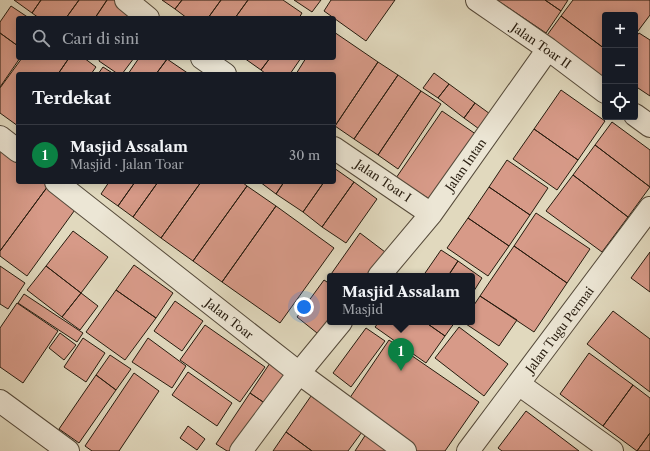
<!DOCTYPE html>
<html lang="id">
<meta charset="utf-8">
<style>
:root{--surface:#171b24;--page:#20242c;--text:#f1f3f6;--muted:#9ea1a6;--line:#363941;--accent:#0b8043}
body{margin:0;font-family:"Libre Caslon Text",serif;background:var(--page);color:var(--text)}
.controls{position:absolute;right:12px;top:12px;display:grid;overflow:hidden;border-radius:4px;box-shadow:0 2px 10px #0003}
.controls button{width:36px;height:36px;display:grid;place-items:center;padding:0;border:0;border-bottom:1px solid var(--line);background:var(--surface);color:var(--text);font:20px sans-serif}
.you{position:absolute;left:304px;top:307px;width:14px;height:14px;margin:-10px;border:3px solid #fff;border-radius:50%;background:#1a73e8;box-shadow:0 0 0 6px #1a73e833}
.badge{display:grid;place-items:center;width:26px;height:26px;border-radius:50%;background:var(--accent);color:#fff;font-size:13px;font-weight:700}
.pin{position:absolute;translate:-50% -33px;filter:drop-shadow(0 1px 2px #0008)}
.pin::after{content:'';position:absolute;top:21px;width:14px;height:12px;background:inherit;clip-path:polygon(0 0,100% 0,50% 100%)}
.popup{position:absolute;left:327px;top:273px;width:148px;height:52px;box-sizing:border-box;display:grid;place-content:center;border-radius:4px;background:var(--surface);filter:drop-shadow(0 1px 3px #0005);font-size:13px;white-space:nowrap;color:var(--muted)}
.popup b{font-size:15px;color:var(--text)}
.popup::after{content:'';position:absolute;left:50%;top:100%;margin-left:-8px;border:8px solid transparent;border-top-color:var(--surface)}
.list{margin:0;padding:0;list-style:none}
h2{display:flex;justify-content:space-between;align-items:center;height:52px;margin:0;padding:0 16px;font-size:17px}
h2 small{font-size:13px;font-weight:400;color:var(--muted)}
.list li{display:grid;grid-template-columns:26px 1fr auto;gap:12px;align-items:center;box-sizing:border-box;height:60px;padding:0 16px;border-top:1px solid var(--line)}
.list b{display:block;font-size:15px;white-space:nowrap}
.list p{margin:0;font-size:13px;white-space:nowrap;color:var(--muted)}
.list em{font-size:13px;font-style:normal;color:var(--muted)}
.icon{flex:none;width:22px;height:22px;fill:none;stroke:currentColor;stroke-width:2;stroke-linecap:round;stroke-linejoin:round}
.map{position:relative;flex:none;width:650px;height:451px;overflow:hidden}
.search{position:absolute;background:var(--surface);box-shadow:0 2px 10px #0003;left:16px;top:16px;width:320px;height:44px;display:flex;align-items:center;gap:10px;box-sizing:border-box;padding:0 14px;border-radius:4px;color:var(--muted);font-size:15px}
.panel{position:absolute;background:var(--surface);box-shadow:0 2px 10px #0003;left:16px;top:72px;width:320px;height:112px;border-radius:4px}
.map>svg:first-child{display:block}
.building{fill:#d79a88;stroke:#261b0e}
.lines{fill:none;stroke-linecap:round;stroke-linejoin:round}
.street-casing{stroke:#554a3a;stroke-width:24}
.street{stroke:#ece6d5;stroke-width:22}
.labels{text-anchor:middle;stroke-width:4;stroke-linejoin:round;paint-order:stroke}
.street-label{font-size:12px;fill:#261b0e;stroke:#ece6d5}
</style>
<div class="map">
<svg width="650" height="451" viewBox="0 0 650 451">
<rect width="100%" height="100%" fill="#e1d9be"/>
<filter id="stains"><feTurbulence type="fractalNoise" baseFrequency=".005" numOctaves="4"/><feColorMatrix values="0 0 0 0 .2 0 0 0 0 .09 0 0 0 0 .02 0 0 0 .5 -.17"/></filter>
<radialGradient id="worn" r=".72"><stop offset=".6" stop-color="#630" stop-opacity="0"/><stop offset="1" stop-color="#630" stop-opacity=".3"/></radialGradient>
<path class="building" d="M14 0H41L32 13Z
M41 0H79L66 18H39L32 13Z
M79 0H107L95 18H66Z
M107 0H119L135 11 129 18H95Z
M162 0H182L175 9Z
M182 0H221L208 18H187L175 9Z
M221 0H248L235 18H208Z
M248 0H283L302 13 299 18H235Z
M294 0H321L312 12Z
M331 0H395L366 41 324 11Z
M497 0H545L561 11 546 33Z
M545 0H568L561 11Z
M573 0H650V15L635 35V15H605V49L561 16Z
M11 6 29 18H18V46L0 33V22Z
M561 16 605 49V76L602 80 545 38Z
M334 32 378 62 335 126 334 74H296L306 58H334Z
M0 33 18 46V58H20L0 87Z
M639 33 650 40V96L635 86V38Z
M22 58H69L58 74H18V126L0 113V88Z
M69 58H84L96 67 91 74H58Z
M100 58H134L122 74H118L99 61Z
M139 58H168L156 74H128Z
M244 58H270L261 70Z
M270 58H301L290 74H266L261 70Z
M167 59 189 74H156Z
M378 62 398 75 354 139 335 126Z
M103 67 114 74H98Z
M434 73 449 84 438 98 423 88Z
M398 75 421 91 378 155 354 139Z
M449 84 475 103 464 118 438 98Z
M561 90 605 121 578 160 534 129Z
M421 91 441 104 398 169 378 155Z
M475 103 497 119 486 134 464 118Z
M442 111 483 139 434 202 396 178Z
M612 122 650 150V187L595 145Z
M534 129 578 160 557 190 513 159Z
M595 145 650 187 628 217 573 175Z
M0 151 18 164V182H43L48 186 0 251Z
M507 160 548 188 530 215 489 187Z
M334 168 354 182 322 227 303 212 324 182H334Z
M573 175 628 217 602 252 546 211Z
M109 182H135L118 206 101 194Z
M135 182H158L133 217 118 206Z
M158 182H201L161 238 133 217Z
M201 182H242L247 186 193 261 161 238Z
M260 182H284L276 194Z
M284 182H324L303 212 276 194Z
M354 182 377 199 346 243 322 227Z
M48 186 77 207 27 276 0 256V251Z
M247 186 276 206 222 282 193 261Z
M489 187 530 215 509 246 468 218Z
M276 206 334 248 280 323 222 282Z
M536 213 590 249 567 283 514 246Z
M468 218 509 246 488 276 447 248Z
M73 231 108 257 81 293 46 266Z
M360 233 389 255 369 276 329 277Z
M514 246 567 283 534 332 480 296Z
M441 250 458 261 448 276H423Z
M650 252V292L631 278Z
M458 261 482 278 472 294V276H448Z
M134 265 173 293 156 318 116 290Z
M0 266 25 283 8 309 0 304Z
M46 266 81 293 62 317 27 290Z
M324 280 330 284V322L322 337 297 317Z
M116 290 156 318 125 360 86 332Z
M81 293 98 306 80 330 62 317Z
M24 294 83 333 77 342 18 303Z
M480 296 517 320 499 346 463 322H472V308Z
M175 301 203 321 182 351 154 331Z
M17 303 58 331 23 383 0 367V328Z
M613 311 650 339V392L587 344Z
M379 322H425L445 336 426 363 375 327Z
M425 322H455L445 336Z
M205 325 265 367 240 402 180 360Z
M459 327 508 364 484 396 435 358Z
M366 328 385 341 351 387 333 373Z
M60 333 76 345 64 360 49 348Z
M83 338 105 353 86 382 64 367Z
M148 338 186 366 172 388 132 362Z
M389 340 479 402 445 451H412L345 405Z
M589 353 633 385 603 426 560 394Z
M110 355 131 369 116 390 96 375Z
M270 363 289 376 269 406 250 393Z
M188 372 232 403 217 426 172 395Z
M134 373 159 391 119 451H92L85 446Z
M96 375 116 390 79 443 59 429Z
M633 385 650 398V433L637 451 603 426Z
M250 393 269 406 239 451H227L216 444Z
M311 396 362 432 348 451H312L286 432Z
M526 411 579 451H502L498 448Z
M188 426 205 439 197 450 180 438Z
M368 431 398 451H355Z
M286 432 312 451H273Z
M650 433V451H637Z"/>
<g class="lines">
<g class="street-casing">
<path id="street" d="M126 0 148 18
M477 0 548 49 605 92
M202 58 225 74
M635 115 650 126
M0 137 18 151
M334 148 431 214
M56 182 299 373 405 451
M379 276 431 214 548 49
M527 390 612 451
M0 401 68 451
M241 451 299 373 341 322
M468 451 650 208"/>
</g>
<use href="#street" class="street"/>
</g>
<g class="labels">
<g class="street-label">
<text transform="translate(541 46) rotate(35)" y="4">Jalan Toar II</text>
<text transform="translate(466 165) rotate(-55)" y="4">Jalan Intan</text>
<text transform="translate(383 181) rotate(34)" y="4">Jalan Toar I</text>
<text transform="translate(229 319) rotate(38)" y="4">Jalan Toar</text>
<text transform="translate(560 330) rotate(-53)" y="4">Jalan Tugu Permai</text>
</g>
</g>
<rect width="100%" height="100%" filter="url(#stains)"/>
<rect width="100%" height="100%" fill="url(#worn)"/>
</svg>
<div class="controls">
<button>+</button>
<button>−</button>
<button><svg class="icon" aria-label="locate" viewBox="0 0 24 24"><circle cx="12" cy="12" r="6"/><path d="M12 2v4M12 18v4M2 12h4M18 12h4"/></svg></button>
</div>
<div class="you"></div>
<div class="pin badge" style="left:401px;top:371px">1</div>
<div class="popup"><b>Masjid Assalam</b>Masjid</div>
<div class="search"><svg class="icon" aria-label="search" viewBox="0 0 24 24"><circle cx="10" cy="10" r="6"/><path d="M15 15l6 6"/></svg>Cari di sini</div>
<section class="panel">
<h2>Terdekat<small></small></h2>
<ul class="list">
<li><span class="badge">1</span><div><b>Masjid Assalam</b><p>Masjid · Jalan Toar</p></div><em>30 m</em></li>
</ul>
</section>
</div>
